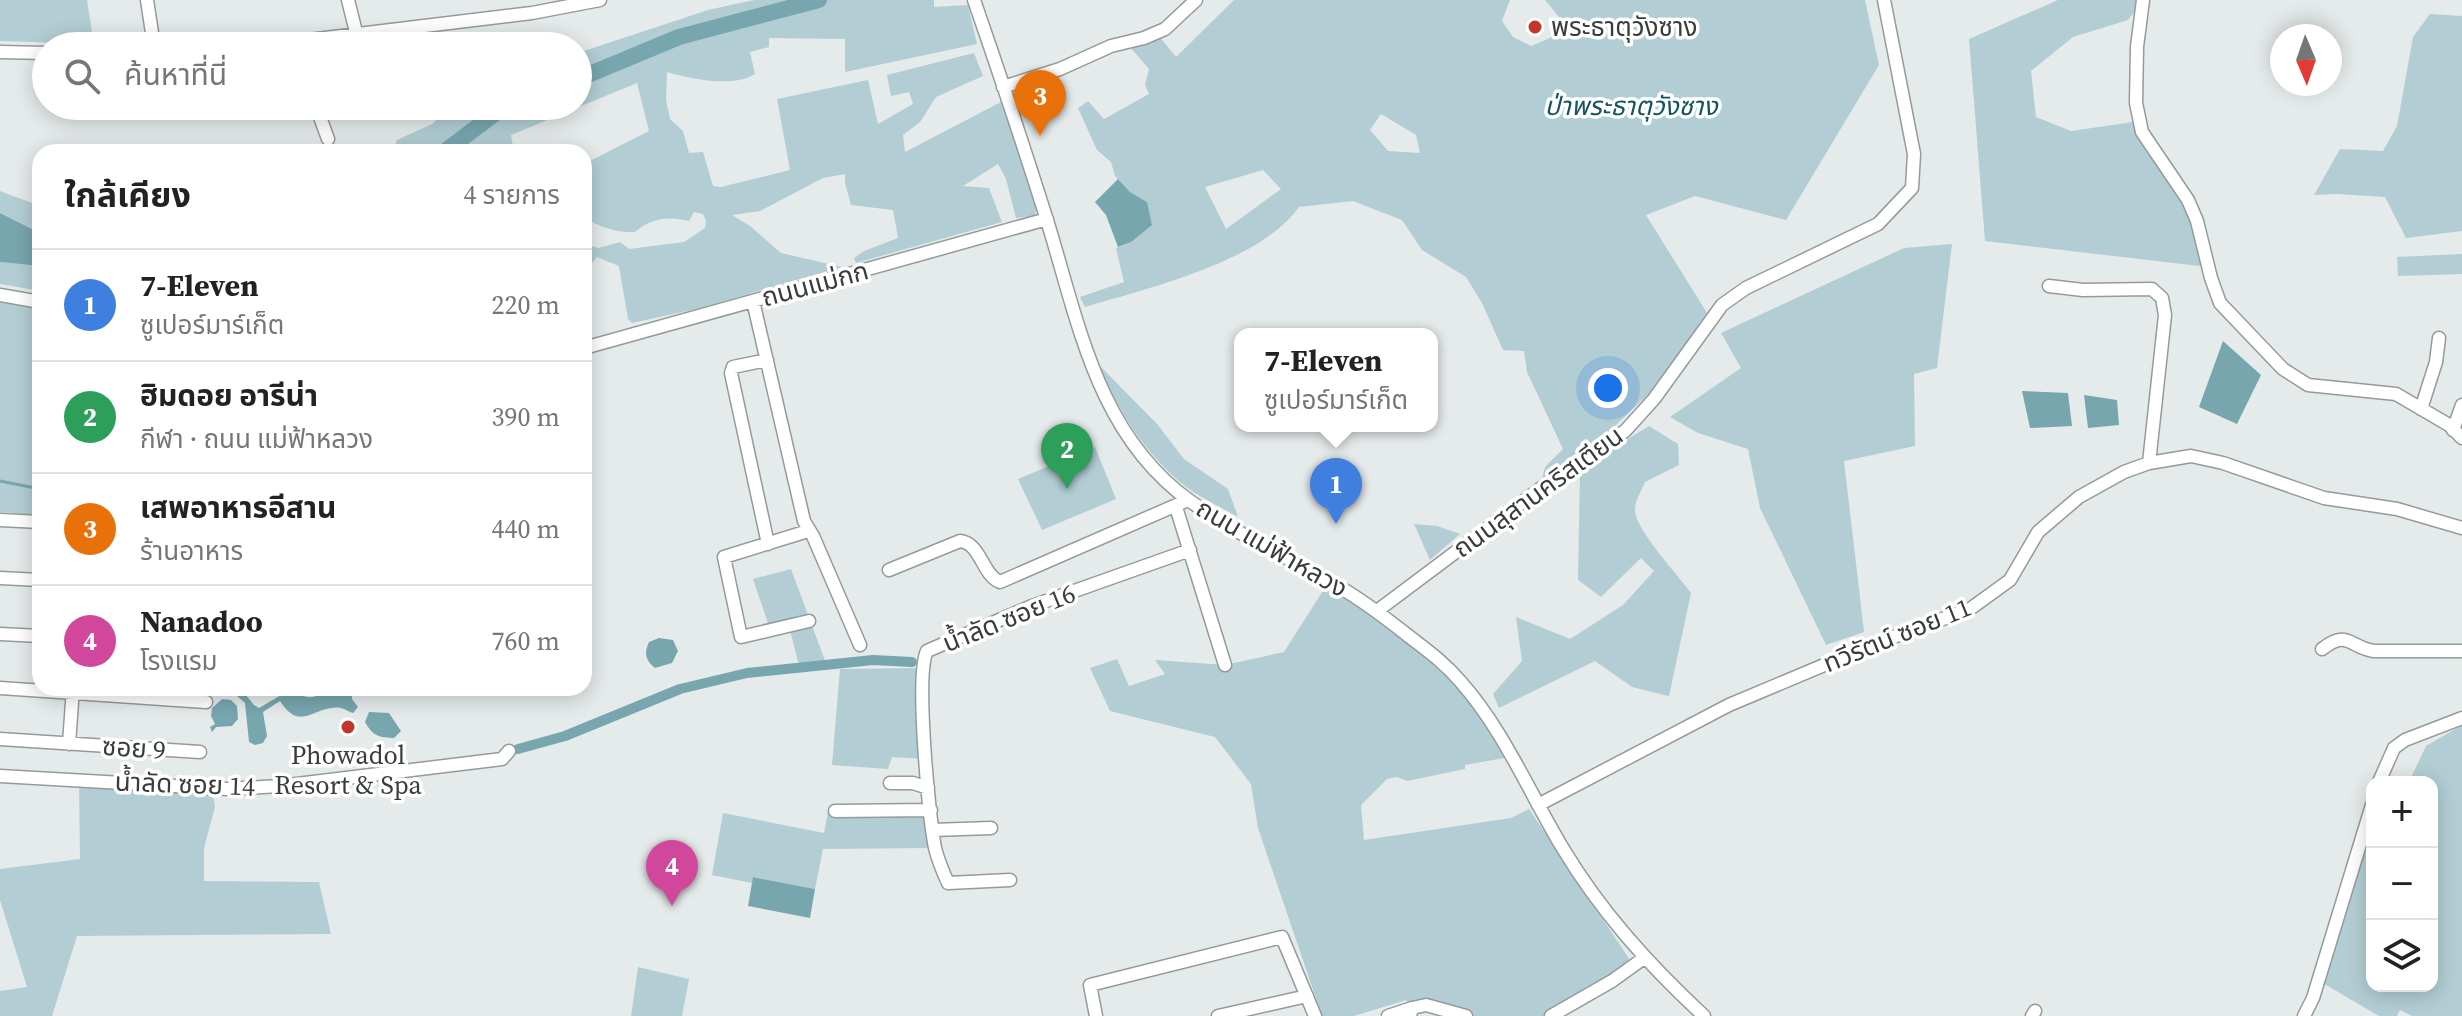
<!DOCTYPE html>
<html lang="th">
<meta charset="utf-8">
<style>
:root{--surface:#fff;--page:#f6f6f6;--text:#222;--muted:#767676;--line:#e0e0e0;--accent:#c2352a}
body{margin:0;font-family:"Source Serif 4","Noto Sans Thai",serif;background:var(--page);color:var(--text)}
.controls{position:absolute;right:24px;bottom:24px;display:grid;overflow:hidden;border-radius:16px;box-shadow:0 4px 20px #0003}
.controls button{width:72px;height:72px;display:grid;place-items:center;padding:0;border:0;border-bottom:2px solid var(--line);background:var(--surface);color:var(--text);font:40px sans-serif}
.compass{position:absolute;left:2270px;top:24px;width:72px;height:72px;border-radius:50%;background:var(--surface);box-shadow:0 4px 20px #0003;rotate:178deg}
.you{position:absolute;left:1608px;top:388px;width:28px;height:28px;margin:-20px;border:6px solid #fff;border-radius:50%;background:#1a73e8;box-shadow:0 0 0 12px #1a73e833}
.badge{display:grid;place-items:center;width:52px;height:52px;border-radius:50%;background:var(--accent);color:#fff;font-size:26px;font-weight:700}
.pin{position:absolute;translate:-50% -66px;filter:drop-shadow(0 2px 4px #0008)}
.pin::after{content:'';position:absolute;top:42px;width:28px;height:24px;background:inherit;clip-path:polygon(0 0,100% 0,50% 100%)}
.popup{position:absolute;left:1234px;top:328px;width:204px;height:104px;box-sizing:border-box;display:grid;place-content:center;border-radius:16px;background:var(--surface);filter:drop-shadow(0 2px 6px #0005);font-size:26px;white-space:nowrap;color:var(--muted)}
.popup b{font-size:30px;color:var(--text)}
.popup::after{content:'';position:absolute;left:50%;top:100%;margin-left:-16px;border:16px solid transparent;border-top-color:var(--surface)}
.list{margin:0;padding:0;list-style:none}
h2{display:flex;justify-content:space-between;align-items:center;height:104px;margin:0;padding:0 32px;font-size:34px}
h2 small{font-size:26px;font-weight:400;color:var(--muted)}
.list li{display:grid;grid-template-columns:52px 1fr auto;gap:24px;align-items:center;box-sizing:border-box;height:112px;padding:0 32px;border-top:2px solid var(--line)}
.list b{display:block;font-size:30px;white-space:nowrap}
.list p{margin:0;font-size:26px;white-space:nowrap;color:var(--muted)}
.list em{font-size:26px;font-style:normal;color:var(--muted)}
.icon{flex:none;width:44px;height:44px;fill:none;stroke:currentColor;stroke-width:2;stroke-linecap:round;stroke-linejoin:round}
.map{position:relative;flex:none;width:2462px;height:1016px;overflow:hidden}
.search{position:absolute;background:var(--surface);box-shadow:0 4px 20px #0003;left:32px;top:32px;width:560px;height:88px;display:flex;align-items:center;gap:20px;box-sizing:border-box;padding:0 28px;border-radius:44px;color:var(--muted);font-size:30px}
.panel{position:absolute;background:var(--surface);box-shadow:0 4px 20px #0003;left:32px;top:144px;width:560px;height:552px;border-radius:24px}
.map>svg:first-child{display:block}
.green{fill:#b2ced4;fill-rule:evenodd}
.water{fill:#78a6af}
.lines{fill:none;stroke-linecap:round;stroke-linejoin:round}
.stream{stroke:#78a6af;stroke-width:3}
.canal{stroke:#78a6af;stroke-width:10}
.river{stroke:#78a6af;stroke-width:16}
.minor-casing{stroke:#959a9b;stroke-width:15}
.minor{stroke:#fff;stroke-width:12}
.poi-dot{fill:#c2352a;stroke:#fff;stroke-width:3}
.labels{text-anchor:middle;stroke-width:7;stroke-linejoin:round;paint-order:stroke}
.poi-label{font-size:26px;fill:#3a3c3c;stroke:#fff;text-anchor:start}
.park-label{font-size:26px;font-style:italic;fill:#145560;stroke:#fff}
.street-label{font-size:26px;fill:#3a3c3c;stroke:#fff}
</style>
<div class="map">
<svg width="2462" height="1016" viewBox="0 0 2462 1016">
<rect width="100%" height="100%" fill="#e5eaeb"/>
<path class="green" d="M0 0H87L94 44 0 41Z
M754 0H934V7L968 5 977 44 845 72V39L769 38V47L750 52 755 74C733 88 691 79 667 72L666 100 670 119 683 131 689 153 703 152 713 186 721 187 790 170 777 99 868 80 878 124 913 104 909 92 891 96 887 75 974 53 983 76 936 97 920 122 903 135 905 152 1001 102 1037 203 1035 216 1016 218 1006 179 998 164 963 186 989 188 1002 222 856 263 854 258 864 251 898 238 893 210 851 205 845 183V174L823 178 760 211 732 215 750 226 781 253 842 267 696 309 632 323 628 319 619 266 597 257 589 267 584 268V244L599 248 620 242 629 249 684 242 705 228 706 221 703 214 694 212 689 221C669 216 651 218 635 232 615 233 602 227 584 218V164L649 131 637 83 511 135 514 152H392L397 140 432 124 452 106H578V53L708 10Z
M1234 0H1510L1502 21 1513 37 1531 46 1550 38 1559 17 1545 0H1865L1879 65 1786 220 1695 196 1646 215 1707 313 1658 385 1599 441 1542 479 1545 467 1563 449 1527 372 1524 351 1503 350 1482 303 1466 277 1422 250 1402 220 1353 201 1299 207C1260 262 1148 288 1085 307L1080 297 1124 282 1116 248 1131 242 1147 202 1130 192 1115 176 1111 162 1097 150 1078 108 1088 101 1104 119 1149 94 1145 85 1149 69 1129 46 1159 36 1176 57ZM1381 114 1416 135 1420 153 1388 151 1370 130ZM1263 170 1281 189 1226 229 1205 187Z
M2058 0H2144L2128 20 2073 37 2031 71 2036 117 2071 131 2140 121 2185 195 2208 267 1985 241 1969 39Z
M2430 14 2462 16V231L2406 238 2385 197 2337 194 2314 195 2340 149 2383 151 2397 126 2413 37Z
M0 191 40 206V233L0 213Z
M1952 244 1937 368 1914 374 1915 446 1844 461 1864 632 1826 645 1760 508 1748 449 1698 433 1670 417 1741 368 1721 333 1904 248Z
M2462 254V274L2398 276 2397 257Z
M0 262 40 266V291L0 284Z
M0 300 40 308V515L0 512Z
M1099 365 1157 424 1184 459 1228 489 1238 517C1224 509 1209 502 1195 493 1152 465 1118 412 1099 365Z
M1649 426 1678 444 1679 465 1645 482C1642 490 1634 502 1635 511 1636 530 1678 575 1691 593L1669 696 1632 687 1595 661 1499 708 1493 694 1522 661 1516 617 1570 639 1623 605 1654 571 1641 558 1601 597 1578 580 1580 469Z
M1095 447 1116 499 1042 530 1018 479Z
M1414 524 1437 526 1460 534 1430 560Z
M791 569 827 666 800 669 788 623 769 626 753 579Z
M1326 586 1404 638 1457 684 1510 757 1465 765V769L1407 781 1397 777 1387 779 1361 805 1364 840 1511 818 1529 809 1630 960 1612 981 1551 1016H1466L1412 1008 1406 1000 1354 1016H1322L1258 828 1251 784 1215 737 1110 711 1090 668 1117 659 1129 686 1165 674 1155 660 1225 665 1284 652Z
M923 668 925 759 892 757 888 769 832 765 840 669Z
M2462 725V1016H2412L2400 1010 2397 1016H2379L2321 982 2372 823V986H2432V782H2409L2426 746Z
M79 781 212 789 215 807 204 848V881L319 882 331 934 77 936 52 1016H0V991L27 987 0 900V869L80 859Z
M829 807 873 812 927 810 930 848 823 849 815 889 754 877 752 883 712 875 723 813 824 833Z
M638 967 689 979 682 1016H631Z"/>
<path class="water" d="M1118 179 1130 192 1147 202 1152 225 1131 242 1118 247 1106 215 1095 202Z
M0 213 40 233V266L0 262Z
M2223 341 2261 375 2237 424 2199 407Z
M2022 391 2068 393 2072 426 2030 428Z
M2084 395 2117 400 2119 425 2088 428Z
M659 638 673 640 678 651 672 663 655 668C645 660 644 653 649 642Z
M217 688H240L254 705 259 708 288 691C302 695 314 704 325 688H352V699L358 707 353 713C349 712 345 709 341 708 315 704 301 734 280 701L263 712 267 736 263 743 255 745 249 742 245 703 237 696 217 692Z
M222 699 231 700 237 706 238 719 232 726 216 727 212 732 210 727 215 724 211 716 212 708Z
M369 712 389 713 401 731 394 738C379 738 372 735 365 722Z
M753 877 815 889 810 918 748 906Z"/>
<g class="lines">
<path class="stream" d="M0 481 40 489"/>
<path class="canal" d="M518 749 565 736 680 689 747 673 873 660 912 662"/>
<path class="river" d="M578 79 679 37 819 0
M444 152 497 112 512 106"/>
<g class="minor-casing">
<path id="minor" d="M147 0 154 46
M348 0 357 36
M974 0C999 72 1023 144 1046 217 1078 319 1096 434 1190 501 1234 533 1284 555 1331 582 1358 597 1382 615 1406 634 1425 649 1444 662 1460 681 1503 729 1529 792 1562 847 1601 912 1649 965 1704 1016
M2143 0 2137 47 2136 103 2142 132 2188 200 2197 221 2211 278 2220 303 2283 369 2308 385 2396 394 2449 425 2462 438
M259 46 532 13 600 0
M0 52 46 53
M1003 87 1060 69 1111 46 1144 38 1165 29 1196 0
M316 106 328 139
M2049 286 2083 290 2152 289 2162 298 2165 315 2149 463
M0 295 40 302
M753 301 804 521 813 536 860 645
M584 348 1047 219
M767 360 733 367 731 373 768 544
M2421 409 2436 362 2439 338
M2453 430 2462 405
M1176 507 1225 665
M0 520 40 522
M808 531 724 557 741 637 809 621
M889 570 960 541C981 543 982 575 1000 582L1188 500
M0 578 40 580
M1377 611 1549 482 1625 431 1654 399 1722 305 1746 288 1878 224 1912 188 1914 154 1884 0
M0 634 40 636
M2322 649C2348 629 2349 647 2374 651H2462
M0 688 206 702
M0 739 200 752
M69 744 73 688
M0 776 227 789 280 786 502 759 509 751
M2379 782 2394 748 2405 740 2462 718
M890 783H913L928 788
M1538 805 1729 705 1874 644 1970 609 2010 580 2038 532 2079 497 2124 472 2149 463 2191 456 2223 463 2324 498 2397 509 2462 528
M835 811 931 810
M933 830 991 828
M1010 880 948 883C943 872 938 860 935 848 929 816 915 675 927 651L1032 606 1190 550
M1096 1016 1090 985 1282 937 1315 1016
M1218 1016 1307 996
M1388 1016 1412 1008
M1410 1016 1412 1008 1426 1005 1466 1016
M1551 1016 1612 981 1644 958
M2032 1016 2035 1011
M2304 1016 2313 998 2372 805"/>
</g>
<use href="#minor" class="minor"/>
</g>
<g class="poi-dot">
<circle cx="1535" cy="27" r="8"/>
<circle cx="348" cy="727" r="8"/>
</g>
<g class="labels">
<g class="poi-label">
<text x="1551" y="36">พระธาตุวังซาง</text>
<text x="348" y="764" text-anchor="middle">Phowadol<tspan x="348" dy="30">Resort &amp; Spa</tspan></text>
</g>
<g class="park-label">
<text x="1631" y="115">ป่าพระธาตุวังซาง</text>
</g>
<g class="street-label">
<text transform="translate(815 284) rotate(-15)" y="9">ถนนแม่กก</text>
<text transform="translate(1538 492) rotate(-36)" y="9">ถนนสุสานคริสเตียน</text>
<text transform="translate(1272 548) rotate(30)" y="9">ถนน แม่ฟ้าหลวง</text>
<text transform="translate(1009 618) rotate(-22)" y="9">น้ำลัด ซอย 16</text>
<text transform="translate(1897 635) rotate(-22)" y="9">ทวีรัตน์ ซอย 11</text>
<text transform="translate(134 748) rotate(4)" y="9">ซอย 9</text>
<text transform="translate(185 784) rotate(2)" y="9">น้ำลัด ซอย 14</text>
</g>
</g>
</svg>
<div class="controls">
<button>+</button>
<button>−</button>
<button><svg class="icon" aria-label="layers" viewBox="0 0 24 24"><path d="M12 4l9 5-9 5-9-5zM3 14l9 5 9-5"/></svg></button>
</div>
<svg class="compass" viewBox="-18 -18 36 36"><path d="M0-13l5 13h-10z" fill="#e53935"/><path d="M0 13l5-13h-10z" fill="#767676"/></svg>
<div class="you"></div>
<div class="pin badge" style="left:1336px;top:524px;background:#3f7fe0">1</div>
<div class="popup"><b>7-Eleven</b>ซูเปอร์มาร์เก็ต</div>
<div class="pin badge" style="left:1067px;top:489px;background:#2e9e5b">2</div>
<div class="pin badge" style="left:1040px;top:136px;background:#e8710a">3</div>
<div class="pin badge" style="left:672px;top:906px;background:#d1479c">4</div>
<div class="search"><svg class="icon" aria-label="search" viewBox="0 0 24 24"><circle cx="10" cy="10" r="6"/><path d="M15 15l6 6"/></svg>ค้นหาที่นี่</div>
<section class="panel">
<h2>ใกล้เคียง<small>4 รายการ</small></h2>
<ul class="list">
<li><span class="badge" style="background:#3f7fe0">1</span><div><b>7-Eleven</b><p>ซูเปอร์มาร์เก็ต</p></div><em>220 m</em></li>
<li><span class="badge" style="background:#2e9e5b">2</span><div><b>ฮิมดอย อารีน่า</b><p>กีฬา · ถนน แม่ฟ้าหลวง</p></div><em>390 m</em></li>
<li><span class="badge" style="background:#e8710a">3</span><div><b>เสพอาหารอีสาน</b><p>ร้านอาหาร</p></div><em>440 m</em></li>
<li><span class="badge" style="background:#d1479c">4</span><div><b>Nanadoo</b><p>โรงแรม</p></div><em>760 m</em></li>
</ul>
</section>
</div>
